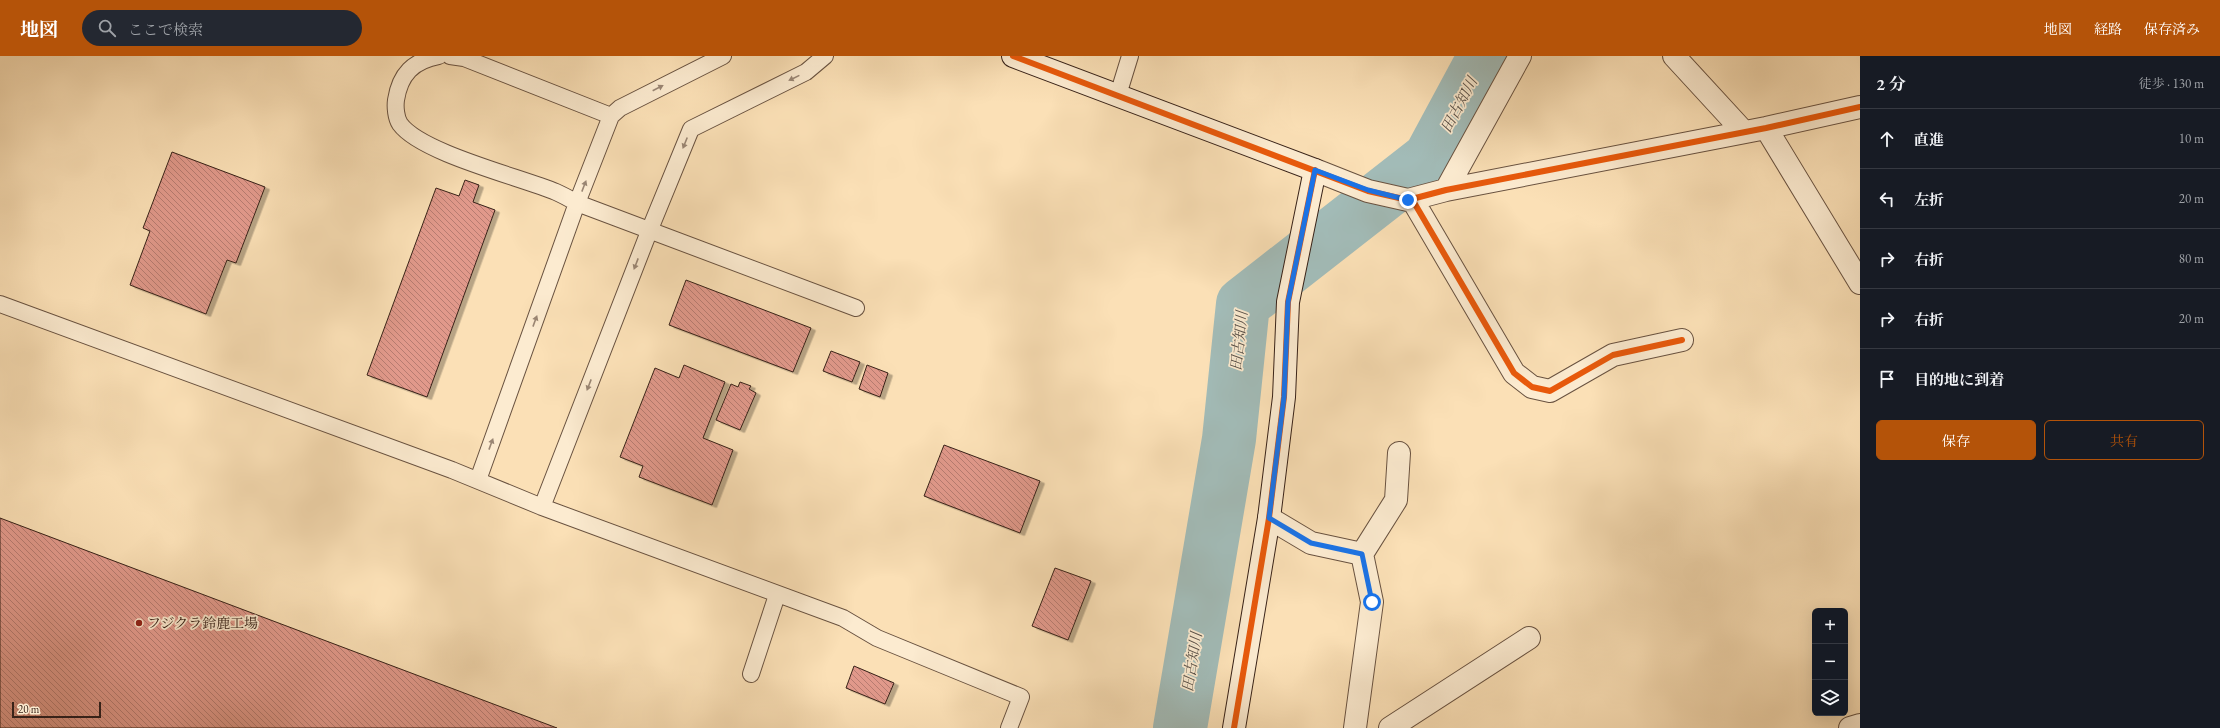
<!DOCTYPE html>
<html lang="ja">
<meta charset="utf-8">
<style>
:root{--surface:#171b24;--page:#242831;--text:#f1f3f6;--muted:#9ea1a6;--line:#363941;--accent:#b45309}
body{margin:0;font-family:"EB Garamond","Noto Serif JP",serif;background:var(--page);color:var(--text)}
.controls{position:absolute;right:12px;bottom:12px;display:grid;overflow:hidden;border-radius:6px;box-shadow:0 4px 16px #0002}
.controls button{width:36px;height:36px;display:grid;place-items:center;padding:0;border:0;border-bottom:1px solid var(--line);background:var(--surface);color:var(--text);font:20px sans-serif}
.scale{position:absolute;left:12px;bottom:10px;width:89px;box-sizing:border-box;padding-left:4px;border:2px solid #382218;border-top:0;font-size:11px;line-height:14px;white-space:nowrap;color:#382218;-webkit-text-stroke:3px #fcebd0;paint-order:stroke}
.stop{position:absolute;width:12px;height:12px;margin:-9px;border:3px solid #1a73e8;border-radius:50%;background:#fff}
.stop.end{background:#1a73e8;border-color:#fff;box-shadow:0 1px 4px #0008}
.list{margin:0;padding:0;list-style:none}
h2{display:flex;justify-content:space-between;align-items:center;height:52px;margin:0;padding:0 16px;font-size:17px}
h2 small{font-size:13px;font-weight:400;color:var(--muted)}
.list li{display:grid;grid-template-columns:26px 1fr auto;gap:12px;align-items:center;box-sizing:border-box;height:60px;padding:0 16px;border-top:1px solid var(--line)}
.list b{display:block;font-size:15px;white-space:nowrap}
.list em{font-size:13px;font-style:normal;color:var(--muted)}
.actions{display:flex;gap:8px;padding:12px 16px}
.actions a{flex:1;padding:9px 0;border:1px solid var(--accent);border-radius:6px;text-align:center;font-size:14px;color:var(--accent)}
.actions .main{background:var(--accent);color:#fff}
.icon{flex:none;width:22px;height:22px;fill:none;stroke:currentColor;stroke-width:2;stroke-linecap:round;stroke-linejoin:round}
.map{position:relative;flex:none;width:1860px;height:672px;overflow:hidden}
header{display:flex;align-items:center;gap:24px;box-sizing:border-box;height:56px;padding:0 20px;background:var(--accent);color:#fff}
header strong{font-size:19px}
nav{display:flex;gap:22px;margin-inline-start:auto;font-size:14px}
.search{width:280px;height:36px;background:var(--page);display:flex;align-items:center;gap:10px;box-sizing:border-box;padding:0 14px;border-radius:22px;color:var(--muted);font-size:15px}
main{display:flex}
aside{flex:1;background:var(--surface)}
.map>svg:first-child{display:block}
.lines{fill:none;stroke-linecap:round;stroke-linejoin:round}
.river{stroke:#a2bbb7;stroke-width:54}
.building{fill:url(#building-back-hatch);stroke:#382218;filter:url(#shadow)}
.lane-casing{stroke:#695240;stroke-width:18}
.street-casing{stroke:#695240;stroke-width:24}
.secondary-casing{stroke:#382218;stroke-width:24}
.lane{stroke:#fcebd0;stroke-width:16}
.street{stroke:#fcebd0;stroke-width:22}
.secondary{stroke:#fcebd0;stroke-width:22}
.cycleway-casing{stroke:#fcebd0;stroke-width:8}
.cycleway{stroke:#e8590c;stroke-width:6}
.oneway{fill:#9a8674}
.route{stroke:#1a73e8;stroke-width:5}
.poi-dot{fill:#8f2418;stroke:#fcebd0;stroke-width:1.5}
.labels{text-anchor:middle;stroke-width:3.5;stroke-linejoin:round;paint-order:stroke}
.poi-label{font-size:14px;fill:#382218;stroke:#fcebd0;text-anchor:start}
.water-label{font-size:15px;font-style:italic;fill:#585048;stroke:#fcebd0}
</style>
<header>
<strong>地図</strong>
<div class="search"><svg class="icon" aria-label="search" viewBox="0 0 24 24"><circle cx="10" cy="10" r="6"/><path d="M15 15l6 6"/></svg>ここで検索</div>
<nav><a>地図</a><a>経路</a><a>保存済み</a></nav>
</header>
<main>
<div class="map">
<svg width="1860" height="672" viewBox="0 0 1860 672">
<defs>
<pattern id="building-back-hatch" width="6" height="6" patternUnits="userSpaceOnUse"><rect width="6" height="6" fill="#e1998b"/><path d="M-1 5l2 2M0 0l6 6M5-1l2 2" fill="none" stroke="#b77c71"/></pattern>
<filter id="shadow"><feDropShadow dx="4.5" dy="2.5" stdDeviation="0" flood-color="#0004"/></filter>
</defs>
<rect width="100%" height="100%" fill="#fbe0b6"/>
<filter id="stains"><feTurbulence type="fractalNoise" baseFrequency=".005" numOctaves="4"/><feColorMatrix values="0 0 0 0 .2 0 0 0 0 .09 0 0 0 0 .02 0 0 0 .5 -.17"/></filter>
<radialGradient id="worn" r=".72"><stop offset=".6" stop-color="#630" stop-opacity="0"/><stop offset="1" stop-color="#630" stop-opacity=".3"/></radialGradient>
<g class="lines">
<path class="river" d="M1180 672 1229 383 1243 248 1430 102 1485 0"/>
</g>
<path class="building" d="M172 96 265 131 236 207 227 204 206 258 130 229 150 175 143 172Z
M465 124 479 129 473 146 495 154 427 341 367 319 436 132 459 140Z
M686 224 811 272 793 316 669 269Z
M831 295 860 306 852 326 823 315Z
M684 309 725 326 703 382 733 394 712 449 639 421 643 410 620 401 655 312 679 322Z
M867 309 888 317 880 341 859 333Z
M740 326 751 330 749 333 756 337 740 374 716 364 731 328 738 331Z
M944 389 1040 425 1020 477 924 440Z
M0 462 557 672H0Z
M1055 512 1091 525 1068 584 1032 570Z
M854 610 894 627 885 648 846 632Z"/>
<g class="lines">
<g class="lane-casing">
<path id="lane" d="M439 0C413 5 400 18 396 44 395 51 396 62 400 68 421 97 520 121 556 136 563 139 570 143 577 147L856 252
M450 0 464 2 611 60
M1118 39 1130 0
M0 248 452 414 542 451 843 562 877 582 1021 641 1009 672
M478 424 577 147 611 60 620 52 723 0
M542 451 650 173 691 73 806 16 825 0
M751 618 777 539"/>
</g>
<g class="street-casing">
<path id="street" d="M1674 0 1743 75
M1766 72 1860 227
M1315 114 1368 135 1408 144 1446 134 1766 72 1860 51
M1446 134 1520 0
M1412 143 1514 317 1532 331 1550 335 1613 299 1682 284
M1269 462 1311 487 1362 498 1372 546 1355 672
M1362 498 1396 444 1399 397
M1390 672 1529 582
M1850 672 1860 669"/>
</g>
<g class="secondary-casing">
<path id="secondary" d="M1013 0 1315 114 1288 246 1284 341 1269 462 1234 672"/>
</g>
<use href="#lane" class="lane"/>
<use href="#street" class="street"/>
<use href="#secondary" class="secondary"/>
<g class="cycleway-casing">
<path id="cycleway" d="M1013 0 1368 135 1408 144 1446 134 1766 72 1860 51
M1412 143 1514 317 1532 331 1550 335 1613 299 1682 284
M1234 672 1269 462 1284 341 1288 246 1315 114"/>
</g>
<use href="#cycleway" class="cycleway"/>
</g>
<defs><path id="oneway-solid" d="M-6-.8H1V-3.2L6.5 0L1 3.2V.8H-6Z"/></defs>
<g class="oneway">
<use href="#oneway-solid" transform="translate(794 22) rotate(154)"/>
<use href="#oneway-solid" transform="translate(658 32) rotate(-27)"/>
<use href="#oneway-solid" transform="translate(685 87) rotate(112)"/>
<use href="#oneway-solid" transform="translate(584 130) rotate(-69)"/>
<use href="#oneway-solid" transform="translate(636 208) rotate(111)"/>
<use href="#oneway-solid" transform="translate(535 265) rotate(-70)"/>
<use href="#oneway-solid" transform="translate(589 329) rotate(111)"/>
<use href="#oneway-solid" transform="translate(491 388) rotate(-70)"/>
</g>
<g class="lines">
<path class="route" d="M1372 546 1362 498 1311 487 1269 462 1284 341 1288 246 1315 114 1368 134 1408 144"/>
</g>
<circle class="poi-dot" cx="139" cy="567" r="4"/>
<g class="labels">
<g class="poi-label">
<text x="147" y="572">フジクラ鈴鹿工場</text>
</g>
<g class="water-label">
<text transform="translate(1459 49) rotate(-62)" y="5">田古知川</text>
<text transform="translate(1239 285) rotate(-84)" y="5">田古知川</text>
<text transform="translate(1192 606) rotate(-81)" y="5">田古知川</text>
</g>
</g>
<rect width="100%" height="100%" filter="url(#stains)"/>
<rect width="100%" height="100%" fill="url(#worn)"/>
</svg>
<div class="controls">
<button>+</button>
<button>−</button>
<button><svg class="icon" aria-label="layers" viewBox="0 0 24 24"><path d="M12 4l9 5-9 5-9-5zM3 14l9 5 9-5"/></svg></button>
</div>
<div class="scale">20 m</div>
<div class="stop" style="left:1372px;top:546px"></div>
<div class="stop end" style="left:1408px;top:144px"></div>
</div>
<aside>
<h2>2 分<small>徒歩 · 130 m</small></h2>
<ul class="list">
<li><svg class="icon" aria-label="ahead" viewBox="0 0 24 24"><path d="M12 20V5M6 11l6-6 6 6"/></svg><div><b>直進</b></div><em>10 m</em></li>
<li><svg class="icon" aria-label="left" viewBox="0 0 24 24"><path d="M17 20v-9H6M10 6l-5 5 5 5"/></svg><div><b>左折</b></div><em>20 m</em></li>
<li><svg class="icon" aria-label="right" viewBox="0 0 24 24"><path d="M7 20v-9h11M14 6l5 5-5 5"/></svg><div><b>右折</b></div><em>80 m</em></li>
<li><svg class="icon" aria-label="right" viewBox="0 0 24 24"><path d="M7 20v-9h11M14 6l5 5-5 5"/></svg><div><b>右折</b></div><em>20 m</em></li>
<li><svg class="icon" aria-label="arrive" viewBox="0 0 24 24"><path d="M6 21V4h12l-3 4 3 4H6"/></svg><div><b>目的地に到着</b></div></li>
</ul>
<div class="actions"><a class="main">保存</a><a>共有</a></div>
</aside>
</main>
